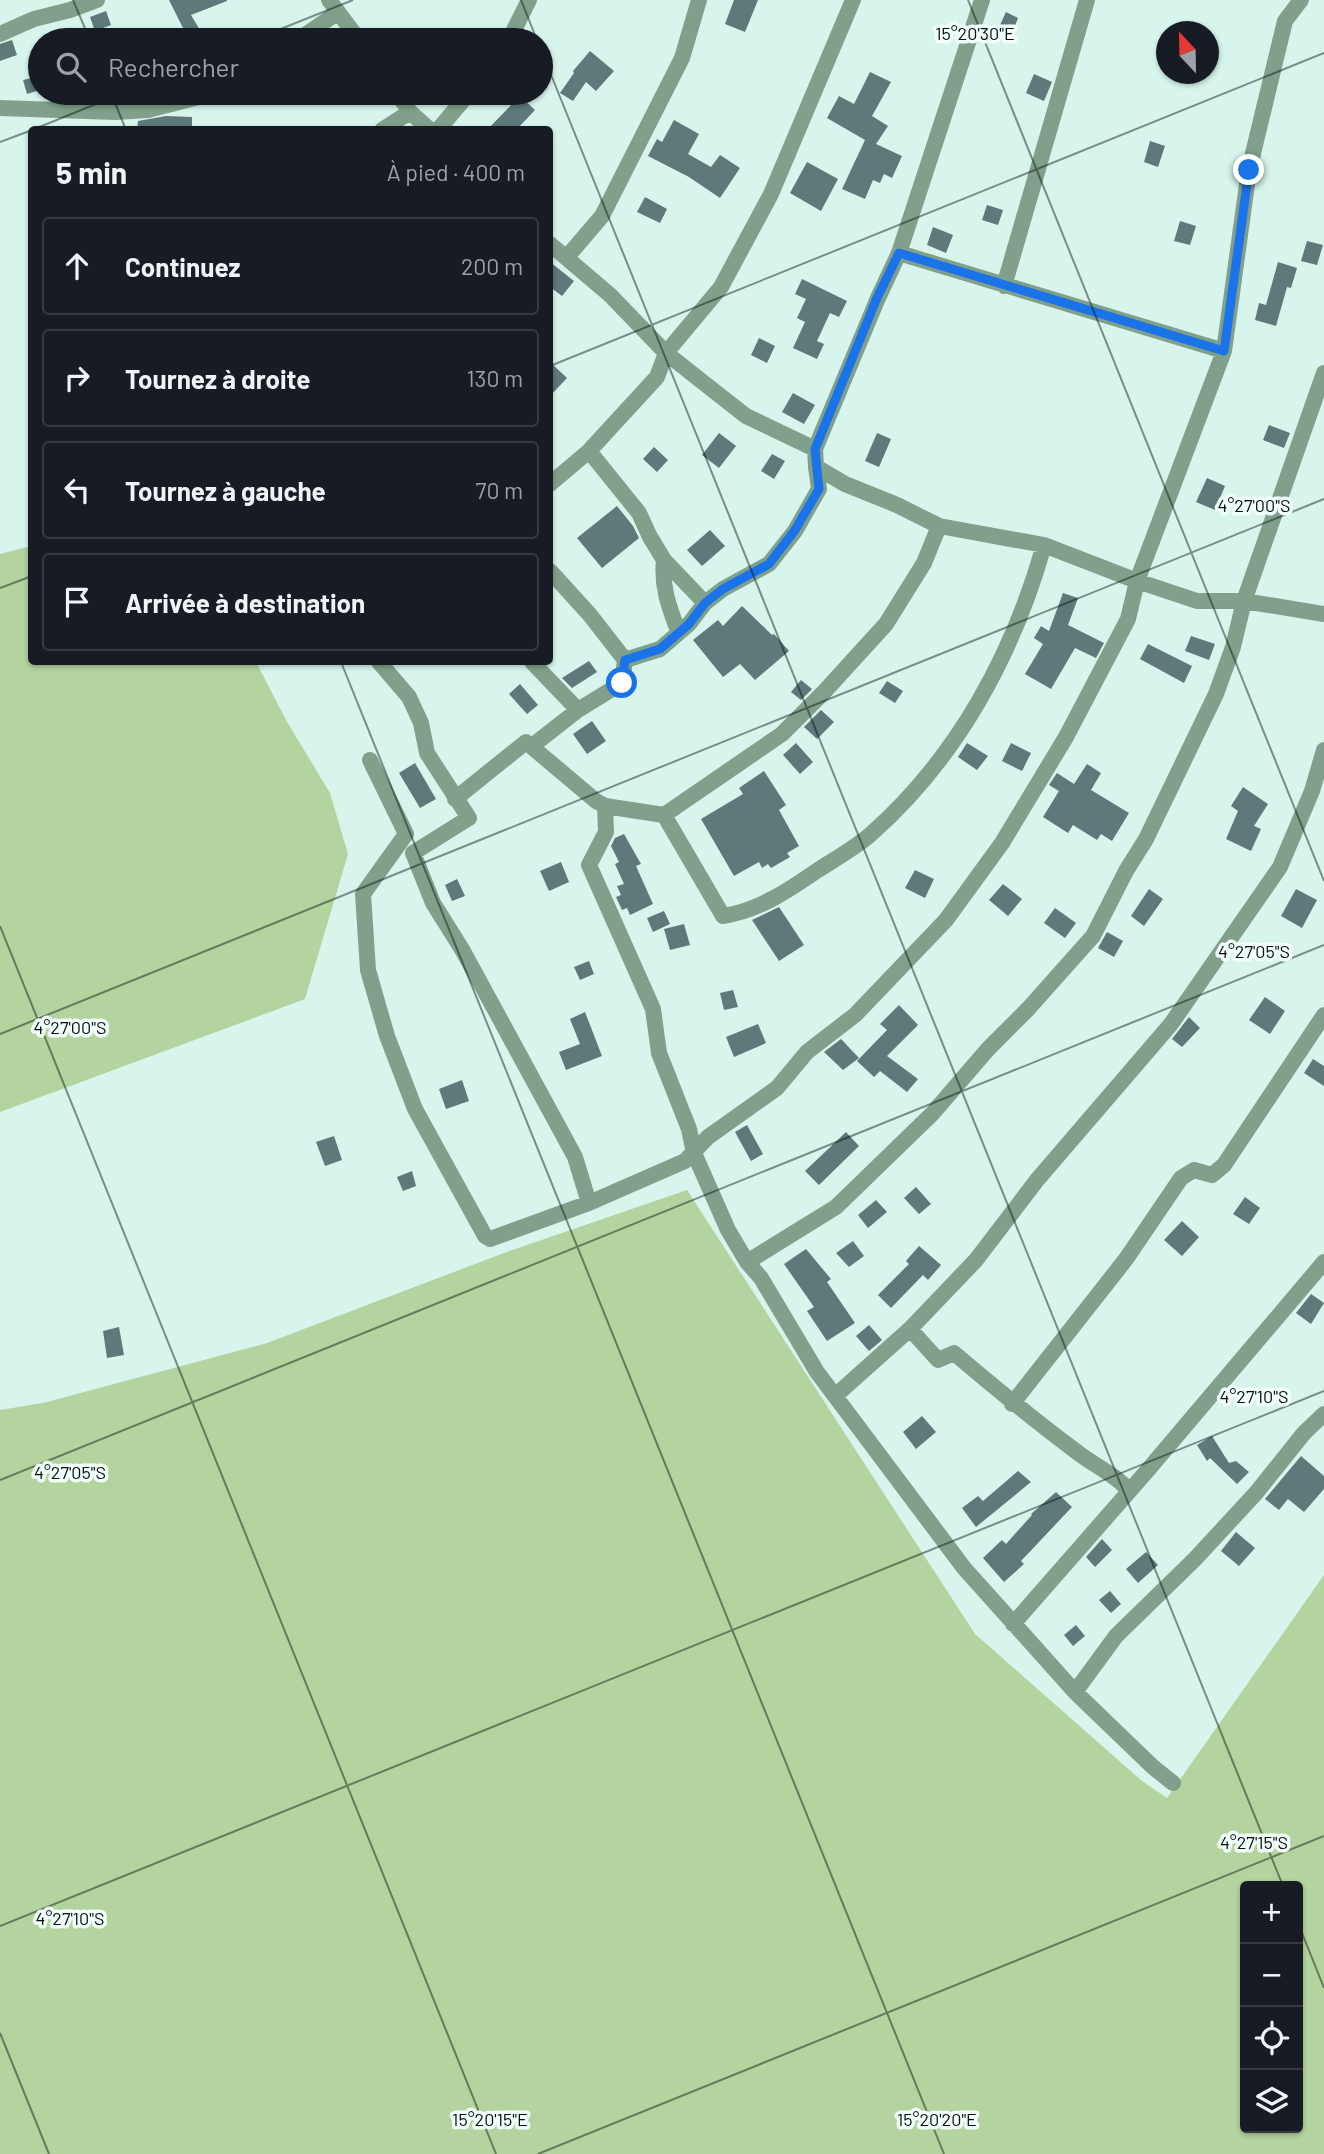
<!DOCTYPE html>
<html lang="fr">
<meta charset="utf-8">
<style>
:root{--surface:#171b24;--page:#242831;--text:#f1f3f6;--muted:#9ea1a6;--line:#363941}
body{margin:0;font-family:Barlow,sans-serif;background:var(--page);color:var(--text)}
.controls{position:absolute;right:21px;bottom:21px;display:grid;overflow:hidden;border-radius:7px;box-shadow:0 2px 5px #0004}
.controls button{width:63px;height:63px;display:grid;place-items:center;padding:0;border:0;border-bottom:2px solid var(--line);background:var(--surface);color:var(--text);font:35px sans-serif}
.compass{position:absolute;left:1156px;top:21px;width:63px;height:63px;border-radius:50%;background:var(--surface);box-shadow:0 2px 5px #0004;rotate:338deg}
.stop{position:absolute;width:21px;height:21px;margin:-16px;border:5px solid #1a73e8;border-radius:50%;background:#fff}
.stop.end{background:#1a73e8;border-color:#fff;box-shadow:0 2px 7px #0008}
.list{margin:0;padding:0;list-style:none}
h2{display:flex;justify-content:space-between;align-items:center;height:91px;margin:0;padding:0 28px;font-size:30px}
h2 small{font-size:23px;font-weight:400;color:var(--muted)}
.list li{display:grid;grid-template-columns:46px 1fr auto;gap:21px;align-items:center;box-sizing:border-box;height:98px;margin:0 14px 14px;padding:0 14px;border:2px solid var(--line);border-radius:7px}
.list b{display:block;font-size:26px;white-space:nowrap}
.list em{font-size:23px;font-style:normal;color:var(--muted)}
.icon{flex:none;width:38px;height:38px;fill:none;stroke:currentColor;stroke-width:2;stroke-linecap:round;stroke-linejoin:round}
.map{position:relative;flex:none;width:1324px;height:2154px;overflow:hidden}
.search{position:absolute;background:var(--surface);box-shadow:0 2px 5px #0004;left:28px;top:28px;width:525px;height:77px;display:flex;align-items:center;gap:18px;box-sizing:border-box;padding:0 24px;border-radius:38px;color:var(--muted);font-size:26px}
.panel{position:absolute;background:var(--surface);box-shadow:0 2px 5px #0004;left:28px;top:126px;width:525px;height:539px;border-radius:7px}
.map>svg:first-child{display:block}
.green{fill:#b3d49e;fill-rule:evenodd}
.building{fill:#5d797a}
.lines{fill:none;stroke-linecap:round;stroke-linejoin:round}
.minor{stroke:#81a08b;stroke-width:16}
.route{stroke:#1a73e8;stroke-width:9}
.ticks{fill:none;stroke:#060f0d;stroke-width:2;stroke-opacity:0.45}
.ticks-label{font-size:18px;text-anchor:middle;fill:#060f0d;stroke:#f2fefa;stroke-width:7;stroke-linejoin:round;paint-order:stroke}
</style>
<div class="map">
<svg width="1324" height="2154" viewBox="0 0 1324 2154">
<rect width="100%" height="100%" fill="#d7f5ed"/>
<path class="green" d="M31 546 32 662H256L286 720 330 793 348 854 305 999 0 1112V554Z
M687 1190 975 1634 1142 1781 1167 1798 1324 1575V2154H0V1410L43 1403 267 1343 504 1253ZM1245 1886H1298V2128H1245Z"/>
<path class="building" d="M169 0H227V1L191 15 206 40H189Z
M734 0H758L745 32 725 24Z
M106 11 111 25 95 31 90 17Z
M1006 12 1018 18 1013 31 1000 25Z
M12 40 17 55 0 61V44Z
M590 51 614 71 596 91 586 82 573 101 560 93 574 73 573 71Z
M870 72 891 82 872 116 888 126 876 144 902 156 892 178 884 174 880 183 873 180 865 199 842 189 865 140 827 118 839 96 854 104Z
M1034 74 1052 82 1044 101 1026 93Z
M40 76V90L27 94 23 80Z
M520 96 535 110 516 130H487Z
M166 116 192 117V130H137L138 121Z
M674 120 699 134 688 154 711 167 720 155 740 168 720 198 689 177 648 156 657 139 662 142Z
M1150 141 1165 146 1158 167 1144 162Z
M807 162 838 179 821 211 790 193Z
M645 197 667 209 660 223 637 212Z
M987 205 1003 210 998 225 982 220Z
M1180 221 1196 226 1190 245 1174 241Z
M933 227 953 235 946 253 927 245Z
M1307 241 1323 245 1317 265 1301 261Z
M550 262 574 281 562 296 550 287Z
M1278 262 1297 268 1291 288 1287 287 1276 326 1255 320 1259 303 1266 305Z
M802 279 847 301 839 317 830 313 817 341 824 344 817 359 793 348 805 322 797 318 806 299 795 294Z
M759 338 775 346 767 363 751 355Z
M550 362 567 378 550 396Z
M793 393 815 405 804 424 782 412Z
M1269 425 1290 433 1284 448 1263 440Z
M719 433 736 446 719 468 702 455Z
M877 433 891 439 879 467 865 461Z
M654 447 668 460 657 472 643 459Z
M772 454 785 461 774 479 761 471Z
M1207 478 1225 486 1215 510 1196 502Z
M617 506 633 526 639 538 602 568 577 538Z
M710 530 725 546 702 566 687 550Z
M1063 593 1078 598 1068 625 1104 643 1096 658 1075 648 1051 689 1025 674 1043 644 1034 638 1041 626 1049 631Z
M742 606 772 635 774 634 789 651 755 680 740 664 723 677 693 640 718 620 723 626Z
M1191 636 1215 644 1209 660 1185 651Z
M1148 644 1192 666 1184 683 1140 659Z
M589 661 597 672 572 688 562 678Z
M801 680 812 689 801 700 791 692Z
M887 681 903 691 895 703 879 693Z
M520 684 538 705 527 714 509 694Z
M821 710 834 722 817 739 804 727Z
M592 721 606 741 587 754 573 734Z
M796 743 813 762 800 774 783 755Z
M967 743 988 756 977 770 958 757Z
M1011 743 1031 753 1022 771 1002 761Z
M415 763 436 799 420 808 399 773Z
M1087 764 1101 773 1091 790 1129 813 1112 841 1101 834 1097 840 1073 825 1068 833 1043 817 1059 791 1049 785 1057 773 1074 784Z
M764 771 786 805 779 810 799 846 787 853 790 857 771 868 768 864 762 868 759 862 734 876 701 819 743 794 739 788Z
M1243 787 1268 804 1254 826 1261 829 1251 851 1226 839 1238 811 1231 806Z
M624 834 641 864 636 866 653 904 630 915 627 908 622 910 616 897 621 895 617 886 624 884 615 864 619 862 611 846 615 838Z
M561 862 569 882 549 891 540 871Z
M915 870 934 879 925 898 905 888Z
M457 879 465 896 452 901 445 885Z
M1003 884 1022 899 1008 916 989 900Z
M1149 889 1163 899 1144 926 1131 916Z
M1296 889 1317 900 1302 928 1281 916Z
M779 907 804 945 779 961 752 920Z
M1055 908 1076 923 1065 938 1044 923Z
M664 911 670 924 653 932 647 918Z
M684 924 690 945 670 950 664 929Z
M1107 932 1123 941 1114 957 1098 948Z
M589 961 594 974 580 980 574 967Z
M733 990 738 1007 724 1010 720 993Z
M1265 997 1285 1011 1270 1034 1249 1020Z
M899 1005 918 1025 887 1056 918 1079 907 1092 880 1071 874 1077 857 1061 887 1030 880 1024Z
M585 1012 602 1056 566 1070 559 1052 580 1044 570 1019Z
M1189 1017 1200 1028 1182 1047 1172 1039Z
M758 1024 766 1043 734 1057 726 1037Z
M841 1039 859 1058 843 1070 824 1052Z
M1313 1059 1324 1066V1086L1304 1073Z
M462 1080 469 1101 446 1109 439 1089Z
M747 1125 763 1154 751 1161 735 1132Z
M846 1132 859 1146 819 1185 805 1171Z
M334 1136 342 1160 325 1166 316 1142Z
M412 1171 416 1186 403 1191 397 1177Z
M916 1187 931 1204 919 1214 904 1198Z
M1245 1197 1260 1208 1249 1224 1233 1214Z
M876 1200 887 1212 868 1228 858 1215Z
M1182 1221 1199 1237 1182 1256 1164 1240Z
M853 1241 864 1256 849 1267 836 1253Z
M919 1246 941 1265 928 1280 923 1275 891 1308 878 1295 909 1264 906 1261Z
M806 1249 831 1279 827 1282 855 1323 827 1341 807 1311 814 1307 784 1264Z
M1311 1294 1324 1303 1311 1324 1296 1313Z
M869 1325 882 1340 869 1351 856 1336Z
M119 1327 124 1355 107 1358 103 1331Z
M922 1416 936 1432 916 1449 903 1432Z
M1212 1436 1229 1463 1236 1461 1249 1472 1237 1484 1210 1458 1207 1461 1197 1445Z
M1301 1456 1324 1476V1489L1304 1512 1288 1499 1279 1510 1265 1499Z
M1018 1471 1031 1482 976 1527 962 1508 978 1496 983 1501Z
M1056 1492 1072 1507 1021 1561 1024 1564 1004 1582 983 1558 1002 1540 1006 1544 1032 1515 1031 1514Z
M1236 1532 1255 1548 1239 1566 1221 1551Z
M1102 1539 1112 1550 1095 1567 1086 1557Z
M1146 1552 1158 1565 1138 1583 1126 1569Z
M1110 1591 1121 1604 1111 1613 1099 1600Z
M1076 1625 1085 1636 1073 1646 1064 1635Z"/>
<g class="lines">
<path class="minor" d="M329 0 359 40
M0 34 34 19 70 10 97 0
M298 40 337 13
M509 40 529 0
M397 93 410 112 430 130
M0 108 115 112 148 110 214 93
M382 130 410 112
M438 130 469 93
M550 244 610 295 666 353 709 387 746 416 815 449 816 467 845 484 897 505 939 526 1044 545 1137 581 1197 601H1244L1324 614
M899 253 1224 351
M567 257 602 216 682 58 699 0
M1004 286 1087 0
M815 449 878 298 899 253 982 0
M589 451 639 513 650 537 664 560C661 586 669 607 678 631
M550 484 589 451 657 377 666 353 721 287 771 194 853 0
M664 560 705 603
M550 571 590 615 625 660
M379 662 409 697 421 723 427 753 469 818 413 853 433 903 463 951 575 1157 589 1203
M532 662 578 710
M532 746 578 710 622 683 625 660 660 649 689 624 705 603 723 589 769 564 795 531 819 489 816 467
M370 760 406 834 363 894 368 970 387 1036 415 1109 485 1236 490 1239 589 1203 685 1161 708 1137 777 1088 807 1052 855 1015 946 920 1002 843 1066 737 1128 619 1137 581 1224 351 1249 170 1285 21 1301 0
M455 799 526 742 596 801 605 806 664 815 782 734 824 692 886 624 924 563 939 526
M605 806 606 832 589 865 653 1009 659 1053 689 1129 694 1153 728 1230 747 1262 761 1278 817 1372 964 1568 1075 1692 1153 1767 1173 1783
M664 815 723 916C758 911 789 890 818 870 835 859 855 848 871 834 957 758 1013 655 1044 545
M747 1262 836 1207 932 1114 988 1049 1028 1009 1093 936 1126 871 1146 839 1216 694 1233 647 1244 601 1324 373
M910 1329 938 1360 954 1353C994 1387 1034 1420 1077 1452 1093 1465 1117 1475 1129 1491
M835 1396 910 1329 976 1260 1037 1180 1171 1024 1280 867 1312 791 1324 750
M1012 1404 1126 1259 1181 1178 1194 1170 1212 1175 1224 1165 1324 1015
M1013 1624 1147 1471 1324 1262
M1075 1692 1116 1636 1195 1559 1256 1493 1304 1433 1324 1414"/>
</g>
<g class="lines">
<path class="route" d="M622 683 625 660 660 649 689 624 705 603 723 589 769 564 795 530 819 489 815 449 877 298 899 253 1224 351 1249 170"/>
</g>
<path class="ticks" d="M73 0 90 40M521 0 537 40M968 0 1324 881M253 40 353 0M541 50 1283 1886M111 93 126 130M32 130 123 93M0 142 32 130M550 366 1324 53M0 588 32 576M341 662 944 2154M0 926 496 2154M0 1034 1324 499M0 1480 1324 945M1298 1923 1324 1988M0 1926 1324 1391M0 2033 49 2154M538 2154 1324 1836"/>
<g class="ticks-label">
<text x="975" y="40">15°20'30"E</text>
<text x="1254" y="512">4°27'00"S</text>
<text x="1254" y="958">4°27'05"S</text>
<text x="70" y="1034">4°27'00"S</text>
<text x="1254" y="1403">4°27'10"S</text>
<text x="70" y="1479">4°27'05"S</text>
<text x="1254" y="1849">4°27'15"S</text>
<text x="70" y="1925">4°27'10"S</text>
<text x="490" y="2126">15°20'15"E</text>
<text x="937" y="2126">15°20'20"E</text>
</g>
</svg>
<div class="controls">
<button>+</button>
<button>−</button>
<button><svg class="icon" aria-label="locate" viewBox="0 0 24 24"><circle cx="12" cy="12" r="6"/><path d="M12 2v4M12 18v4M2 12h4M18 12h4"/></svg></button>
<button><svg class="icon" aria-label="layers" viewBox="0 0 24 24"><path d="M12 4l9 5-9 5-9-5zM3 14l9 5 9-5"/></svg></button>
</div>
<svg class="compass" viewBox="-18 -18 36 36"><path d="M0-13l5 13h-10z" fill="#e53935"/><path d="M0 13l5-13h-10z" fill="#9ea1a6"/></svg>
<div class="stop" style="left:622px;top:683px"></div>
<div class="stop end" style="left:1249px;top:170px"></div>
<div class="search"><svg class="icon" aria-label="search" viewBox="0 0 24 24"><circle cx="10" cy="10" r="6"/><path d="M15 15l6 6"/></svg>Rechercher</div>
<section class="panel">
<h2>5 min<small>À pied · 400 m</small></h2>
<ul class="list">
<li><svg class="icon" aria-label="ahead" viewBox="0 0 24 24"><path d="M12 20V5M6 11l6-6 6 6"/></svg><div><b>Continuez</b></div><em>200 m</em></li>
<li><svg class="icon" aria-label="right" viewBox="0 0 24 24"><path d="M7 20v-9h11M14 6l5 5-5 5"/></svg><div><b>Tournez à droite</b></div><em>130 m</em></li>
<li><svg class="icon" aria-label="left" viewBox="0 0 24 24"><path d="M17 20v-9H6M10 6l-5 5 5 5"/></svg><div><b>Tournez à gauche</b></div><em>70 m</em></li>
<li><svg class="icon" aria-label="arrive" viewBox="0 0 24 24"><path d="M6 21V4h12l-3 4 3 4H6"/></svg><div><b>Arrivée à destination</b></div></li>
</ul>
</section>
</div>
